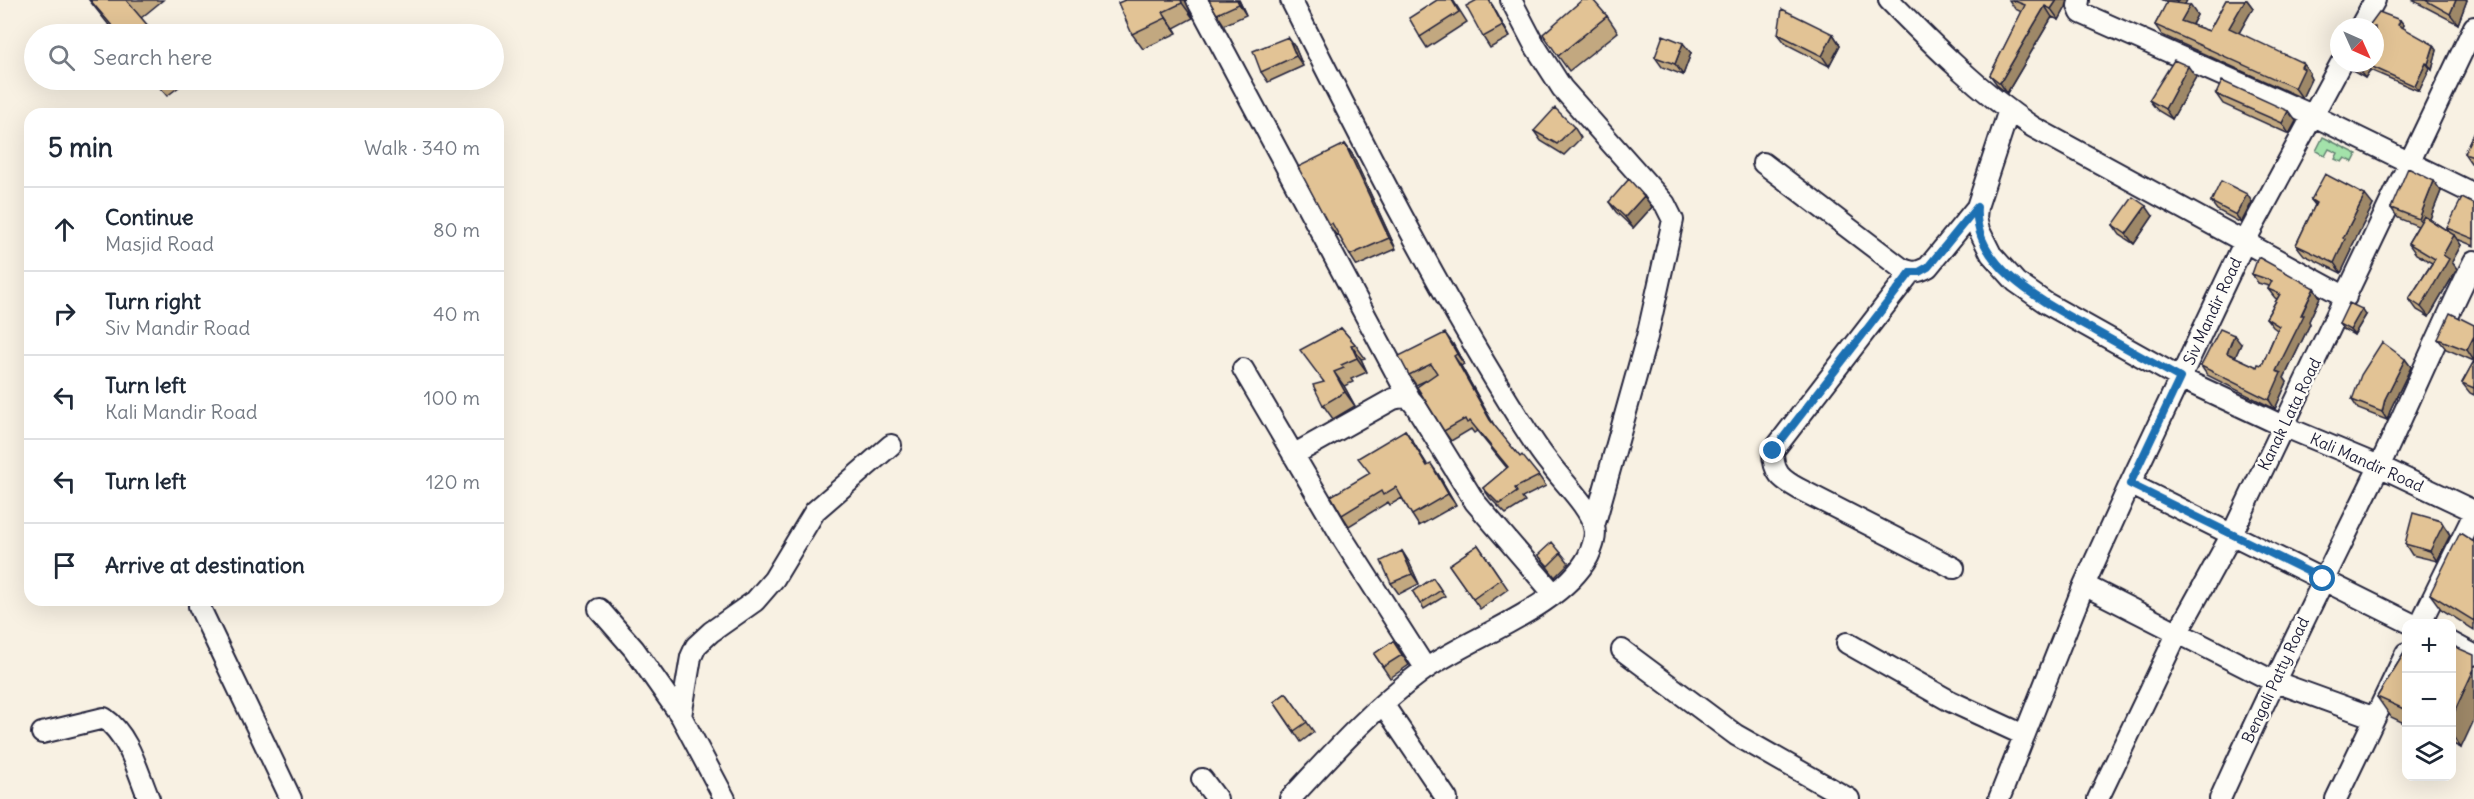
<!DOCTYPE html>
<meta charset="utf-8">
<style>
:root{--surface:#fff;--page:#f6f6f7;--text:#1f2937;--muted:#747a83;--line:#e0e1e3}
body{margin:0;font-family:Delius,sans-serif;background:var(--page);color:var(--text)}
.controls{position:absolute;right:18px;bottom:18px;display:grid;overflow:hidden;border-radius:12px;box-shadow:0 6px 24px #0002}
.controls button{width:54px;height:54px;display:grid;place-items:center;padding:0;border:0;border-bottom:2px solid var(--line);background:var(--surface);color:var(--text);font:30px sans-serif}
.compass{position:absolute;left:2330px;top:18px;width:54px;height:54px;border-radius:50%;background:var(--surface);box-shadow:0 6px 24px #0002;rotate:135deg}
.stop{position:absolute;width:18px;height:18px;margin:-14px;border:4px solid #1f6fb2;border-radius:50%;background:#fff}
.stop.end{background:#1f6fb2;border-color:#fff;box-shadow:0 2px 6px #0008}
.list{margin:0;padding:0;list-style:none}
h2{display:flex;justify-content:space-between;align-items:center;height:78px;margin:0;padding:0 24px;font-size:26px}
h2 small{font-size:20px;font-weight:400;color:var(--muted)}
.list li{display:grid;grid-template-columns:39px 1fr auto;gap:18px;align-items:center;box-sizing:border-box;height:84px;padding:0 24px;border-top:2px solid var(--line)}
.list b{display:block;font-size:22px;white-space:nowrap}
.list p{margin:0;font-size:20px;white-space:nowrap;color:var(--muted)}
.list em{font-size:20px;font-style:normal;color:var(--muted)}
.icon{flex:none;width:33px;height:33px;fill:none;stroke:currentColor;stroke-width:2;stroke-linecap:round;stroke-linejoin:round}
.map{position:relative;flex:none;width:2474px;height:799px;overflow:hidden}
.search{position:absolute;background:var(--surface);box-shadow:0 6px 24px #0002;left:24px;top:24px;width:480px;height:66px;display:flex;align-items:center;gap:15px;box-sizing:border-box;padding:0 21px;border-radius:33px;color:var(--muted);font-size:22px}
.panel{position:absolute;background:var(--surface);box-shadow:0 6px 24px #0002;left:24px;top:108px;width:480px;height:498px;border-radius:18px}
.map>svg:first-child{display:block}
.green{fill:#a3e2aa;stroke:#628272;stroke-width:1.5}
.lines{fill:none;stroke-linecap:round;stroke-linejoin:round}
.minor-casing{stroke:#22223b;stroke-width:24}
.minor{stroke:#fdfcf7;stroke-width:20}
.wall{fill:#c2a880;stroke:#22223b;stroke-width:1.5}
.shaded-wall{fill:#9e8868;stroke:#22223b;stroke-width:1.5}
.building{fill:#e2c395;stroke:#22223b;stroke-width:1.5}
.route{stroke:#1f6fb2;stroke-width:8}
.labels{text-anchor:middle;stroke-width:5;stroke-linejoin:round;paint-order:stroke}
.street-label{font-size:16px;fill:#22223b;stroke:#fdfcf7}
</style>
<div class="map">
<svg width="2474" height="799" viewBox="0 0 2474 799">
<rect width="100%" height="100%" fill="#f8f1e3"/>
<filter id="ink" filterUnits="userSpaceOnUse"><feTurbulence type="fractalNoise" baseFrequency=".0167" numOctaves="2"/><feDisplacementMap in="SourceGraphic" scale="12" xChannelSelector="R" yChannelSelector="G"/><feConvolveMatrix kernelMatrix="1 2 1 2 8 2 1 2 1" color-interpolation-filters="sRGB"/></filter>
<g filter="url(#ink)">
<path class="green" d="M2323 137 2357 154 2353 162 2345 158 2342 162 2335 159 2338 153 2329 149 2325 156 2316 151Z"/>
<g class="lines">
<g class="minor-casing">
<path id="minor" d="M1197 0 1410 399
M1511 0 1535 46 1562 88 1665 204 1673 220 1647 337 1594 526
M1889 0C1933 45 1980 92 2033 127L2346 297
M2079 0 2078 6 2081 13 2314 116 2474 194
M2360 27 2375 0
M2009 110 1977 207 1976 218 1979 230 1991 254 2016 282 2046 303 2180 378 2283 426 2379 466 2474 511
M1763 163 1901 268C1912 273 1917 273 1928 267L1977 207
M1911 272 1773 451C1773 473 1781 479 1799 489L1954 568
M1243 369 1343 539 1426 669
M1293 455 1393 399 1402 397 1410 399 1415 405 1475 502 1553 593
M2130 484 2412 624
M2084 585 2273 681 2375 718
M199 606 291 799
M599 609 634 649 681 716 725 799
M2420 624 2474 514
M1847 643 1950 701 2024 735
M2452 643 2474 655
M1622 650 1736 735 1849 799
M1383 704 1447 799
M681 716 691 657 696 646 711 632 755 601 774 579 815 511 891 445
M42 733 104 718C129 735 138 773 149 799
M1202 779 1217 799
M1290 799C1331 755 1372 709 1420 673 1466 638 1559 610 1588 557 1592 548 1597 537 1594 527 1590 507 1562 481 1550 464 1539 451 1530 436 1521 422 1435 286 1363 143 1291 0
M1999 799 2084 585 2130 484 2244 243 2341 63
M2098 799 2178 632 2232 534 2474 27
M2220 799C2270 687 2325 578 2379 467 2411 399 2440 329 2474 261
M2336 799 2406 653"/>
</g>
<use href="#minor" class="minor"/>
</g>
<path class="wall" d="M89 0H163L141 18 155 34H116Z
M1125 0H1185L1193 18 1174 28 1177 33 1143 49 1132 34Z
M1209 0H1239L1246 15 1224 25 1217 14Z
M1453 0 1467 22 1427 48 1420 37Z
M1477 0H1489L1510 37 1490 48 1483 37Z
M2009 0H2068L2066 7 2059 20 2052 17 2007 93 1998 86 1990 75 2022 12 2015 9Z
M2162 0H2187L2185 4 2197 15 2192 25 2209 31 2226 0H2247L2253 8 2239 33 2310 73 2309 75 2311 79 2302 98 2162 35 2155 25 2167 3Z
M2412 0H2467L2458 24Z
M1607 16 1618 32 1569 71 1558 56Z
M2400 20 2404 25 2402 28 2437 50 2432 70 2430 68 2419 91 2370 70 2365 78 2352 71 2348 65Z
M1778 34H1833L1840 45 1829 66 1786 44Z
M1295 47 1303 66 1268 82 1261 72Z
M1691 53 1683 75 1662 67 1655 57Z
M2196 77 2172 119 2157 110 2149 100Z
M153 80H188L167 96Z
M2216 94 2288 111 2296 121 2289 134 2223 104Z
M1574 127 1581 138 1564 155 1541 141 1534 131Z
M2474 132V164L2471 163 2464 153Z
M1345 144 1352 154 1396 249 1357 266 1350 255 1338 234 1336 235 1329 225Z
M2441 191 2430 219 2449 232 2447 228 2474 204V246L2457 239 2461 245 2452 262 2457 269 2429 317 2417 310 2409 299 2432 263 2416 254 2408 243 2418 226 2398 218 2391 208Z
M1644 196 1652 207 1633 228 1616 212 1609 202Z
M2311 200 2373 205 2351 248 2352 250 2341 273 2304 255 2296 245 2315 205Z
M2211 202H2252L2241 223 2217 210Z
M2153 216 2134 244 2120 235 2113 225Z
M2252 274 2314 288 2320 297 2309 321 2310 324 2284 378 2287 382 2275 409 2207 375 2201 366 2241 344 2235 357 2257 367 2262 365 2277 330 2273 327 2266 318 2277 299 2275 298 2268 289 2269 286 2258 283Z
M2366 315 2354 335 2343 329 2339 324Z
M2474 325V361L2446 349 2438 339Z
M1341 328 1355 344 1365 358 1361 359 1367 372 1351 379 1353 382 1344 386 1355 406 1333 419 1323 405V382Z
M1453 344 1464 364 1461 366 1494 426 1520 457 1539 476 1546 486 1522 498 1525 502 1506 514 1490 498 1483 488 1507 468 1477 431 1474 433 1471 429 1451 441 1444 431 1429 379 1416 385 1409 375Z
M2405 359 2411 367 2391 408 2387 420 2358 409 2352 400Z
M2474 361V395L2470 393 2462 383Z
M1405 430 1428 466 1438 474 1456 505 1419 526 1412 515 1402 498 1390 505 1388 502 1349 526 1342 515 1369 473Z
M2448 531 2450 535 2437 561 2412 555 2405 544Z
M2474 542V630L2441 609 2430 594Z
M1478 545 1508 589 1480 609 1449 565Z
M1402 551 1409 562 1419 584 1399 594 1391 583Z
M1561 553 1569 563 1555 577 1538 555Z
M1433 578 1445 596 1424 609 1413 592Z
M1393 641 1409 665 1390 678 1374 654Z
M2451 645 2461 748 2451 743Z
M2406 650V724L2391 717 2377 697Z
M1286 693 1314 732 1301 742 1274 702Z"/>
<path class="shaded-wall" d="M1181 0H1185L1193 18 1182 3Z
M1237 0H1239L1246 15 1239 4Z
M1489 0 1493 6 1510 37 1503 26Z
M2057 0H2068L2066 7 2059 20 2051 9Z
M2175 0H2187L2182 10Z
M2245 0H2247L2253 8 2236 38 2229 28Z
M2456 0H2467L2458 24 2450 14Z
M2190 5 2197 15 2188 31 2181 21Z
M2045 6 2052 17 2007 93 2000 83Z
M1163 12 1174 28 1177 33 1166 18Z
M2400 20 2404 25 2401 31 2398 25Z
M1833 34 1840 45 1829 66 1822 56Z
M1288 37 1295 47 1303 66 1296 56Z
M1683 43 1691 53 1683 75 1675 64Z
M2434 45 2437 50 2432 70 2428 64Z
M2303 63 2310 73 2309 75 2311 79 2302 98 2295 88Z
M2426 63 2430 68 2419 91 2415 86Z
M2366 64 2370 70 2365 78 2361 73Z
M2188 66 2196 77 2172 119 2165 109Z
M2288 111 2296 121 2289 134 2282 123Z
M1345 144 1352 154 1396 249 1389 238Z
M2434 181 2441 191 2426 229 2419 219Z
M2247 194 2252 202 2241 223 2236 215Z
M2365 195 2373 205 2351 248 2352 250 2341 273 2334 263 2343 238Z
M1644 196 1652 207 1633 228 1625 217Z
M2146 206 2153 216 2134 244 2126 234Z
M2454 235 2461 245 2452 262 2457 269 2429 317 2421 307 2443 255Z
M2314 288 2320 297 2309 321 2310 324 2284 378 2287 382 2275 409 2269 400 2276 371Z
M2362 309 2366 315 2354 335 2350 330Z
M1445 333 1453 344 1464 364 1457 354Z
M2234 335 2241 344 2233 362 2227 353Z
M2474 336V361L2467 350Z
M1351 345 1361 359 1367 372 1357 358Z
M1454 356 1461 366 1497 430 1490 420Z
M2405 359 2411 367 2391 408 2387 420 2382 412 2385 399Z
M1334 372 1344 386 1355 406 1345 392Z
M1405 430 1412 440 1434 477 1427 466Z
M1431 464 1438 474 1456 505 1448 494Z
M2441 521 2450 535 2437 561 2430 551Z
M1402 551 1409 562 1419 584 1412 574Z
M2474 669V720L2461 748 2451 734V719Z"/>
<path class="building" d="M90 0H126L155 34H119Z
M1125 0H1181L1182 3 1163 12 1166 18 1132 34 1118 3Z
M1209 0H1237L1239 4 1217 14Z
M1437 0H1452L1459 12 1420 37 1409 18Z
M1477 0H1489L1503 26 1483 37 1466 6Z
M1582 0H1593L1607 16 1558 56 1543 34Z
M2012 0H2057L2051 9 2045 6 2000 83 1990 75 2025 5Z
M2226 0H2245L2229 28 2303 63 2301 67 2304 69 2295 88 2155 25 2167 2 2190 5 2181 21 2209 31Z
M2425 0H2456L2450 14Z
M1782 9 1833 34 1822 56 1778 34Z
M2379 12 2400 20 2398 25 2434 45 2428 64 2426 63 2415 86 2366 64 2361 73 2348 65 2349 63H2375V27H2368Z
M1663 35 1683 43 1675 64 1655 57Z
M1288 37 1296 56 1261 72 1253 51Z
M2174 60 2188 66 2165 109 2149 100Z
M2222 81 2288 111 2282 123 2216 94Z
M1555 108 1574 127 1557 144 1534 131Z
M2474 132V156L2464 153Z
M1345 144 1389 238 1350 255 1332 223 1329 225 1298 167Z
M2408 168 2434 181 2419 219 2391 208Z
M2325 174 2365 195 2343 238 2345 239 2334 263 2296 245 2316 203 2311 200Z
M1629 179 1644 196 1625 217 1609 202Z
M2221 181 2247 194 2236 215 2211 202Z
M2133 197 2146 206 2126 234 2113 225Z
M2462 198 2474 204V239L2447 228Z
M2424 216 2454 235 2443 255 2449 259 2421 307 2409 299 2435 259 2408 243Z
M2258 257 2314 288 2301 315H2304L2276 371 2281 373 2269 400 2201 366 2220 329 2234 335 2227 353 2257 367 2258 364 2262 365 2279 326 2266 318 2280 294 2268 289 2272 281 2252 274Z
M2349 303 2362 309 2350 330 2339 324Z
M2450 313 2474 325V336L2467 350 2438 339Z
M1341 328 1355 344 1351 345 1357 358 1341 365 1344 368 1334 372 1345 392 1323 405 1313 385 1324 382 1300 350Z
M1445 333 1457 354 1454 356 1490 420 1520 457 1522 455 1539 476 1515 488 1517 492 1499 504 1483 488 1508 467 1470 421 1467 423 1465 419 1444 431 1417 387 1437 373 1431 364 1409 375 1399 356Z
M2382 342 2405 359 2385 399 2382 412 2352 400 2361 375Z
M2474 361V388L2462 383Z
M1405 430 1427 466 1431 464 1448 494 1412 515 1396 487 1383 495 1381 491 1342 515 1331 496 1370 473 1358 458Z
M2413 513 2441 521 2443 525 2430 551 2405 544Z
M2460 533 2474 542V621L2430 594Z
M1552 542 1561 553 1548 566 1538 555Z
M1478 545 1501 579 1473 599 1449 565Z
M1402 551 1412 574 1391 583 1381 561Z
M1433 578 1441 590 1420 604 1413 592Z
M1393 641 1402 655 1383 667 1374 654Z
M2451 645 2474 655V669L2451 719Z
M2406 650V710L2377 697Z
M1286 693 1307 722 1294 731 1274 702Z"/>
</g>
<g class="lines" filter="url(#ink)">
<path class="route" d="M1773 451 1911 272H1919L1928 267 1977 207C1972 270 2053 307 2099 333 2126 348 2153 363 2180 378L2130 484 2323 579"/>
</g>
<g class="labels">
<g class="street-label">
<text transform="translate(2212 311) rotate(-65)" y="6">Siv Mandir Road</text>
<text transform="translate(2289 414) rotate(-64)" y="6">Kanak Lata Road</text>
<text transform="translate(2367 462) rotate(24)" y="6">Kali Mandir Road</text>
<text transform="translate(2275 680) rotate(-65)" y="6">Bengali Patty Road</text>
</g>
</g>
</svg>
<div class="controls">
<button>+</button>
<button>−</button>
<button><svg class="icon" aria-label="layers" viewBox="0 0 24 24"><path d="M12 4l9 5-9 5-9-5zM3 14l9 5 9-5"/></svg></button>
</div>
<svg class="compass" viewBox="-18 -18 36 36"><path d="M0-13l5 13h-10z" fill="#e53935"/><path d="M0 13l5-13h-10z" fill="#747a83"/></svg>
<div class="stop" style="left:2323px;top:579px"></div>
<div class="stop end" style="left:1773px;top:451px"></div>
<div class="search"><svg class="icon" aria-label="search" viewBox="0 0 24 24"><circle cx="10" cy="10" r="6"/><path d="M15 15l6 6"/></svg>Search here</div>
<section class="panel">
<h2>5 min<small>Walk · 340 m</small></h2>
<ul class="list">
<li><svg class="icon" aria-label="ahead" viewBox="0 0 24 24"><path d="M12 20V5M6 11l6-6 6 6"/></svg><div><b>Continue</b><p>Masjid Road</p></div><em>80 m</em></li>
<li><svg class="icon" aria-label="right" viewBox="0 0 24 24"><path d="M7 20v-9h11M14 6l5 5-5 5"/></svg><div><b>Turn right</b><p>Siv Mandir Road</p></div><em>40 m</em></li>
<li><svg class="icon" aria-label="left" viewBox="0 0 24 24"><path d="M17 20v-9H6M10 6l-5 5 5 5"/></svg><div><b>Turn left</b><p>Kali Mandir Road</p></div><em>100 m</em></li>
<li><svg class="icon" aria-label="left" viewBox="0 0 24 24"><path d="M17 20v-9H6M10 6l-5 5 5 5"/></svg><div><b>Turn left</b></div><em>120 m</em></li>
<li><svg class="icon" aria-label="arrive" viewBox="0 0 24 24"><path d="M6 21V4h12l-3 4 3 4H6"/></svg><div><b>Arrive at destination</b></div></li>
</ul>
</section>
</div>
